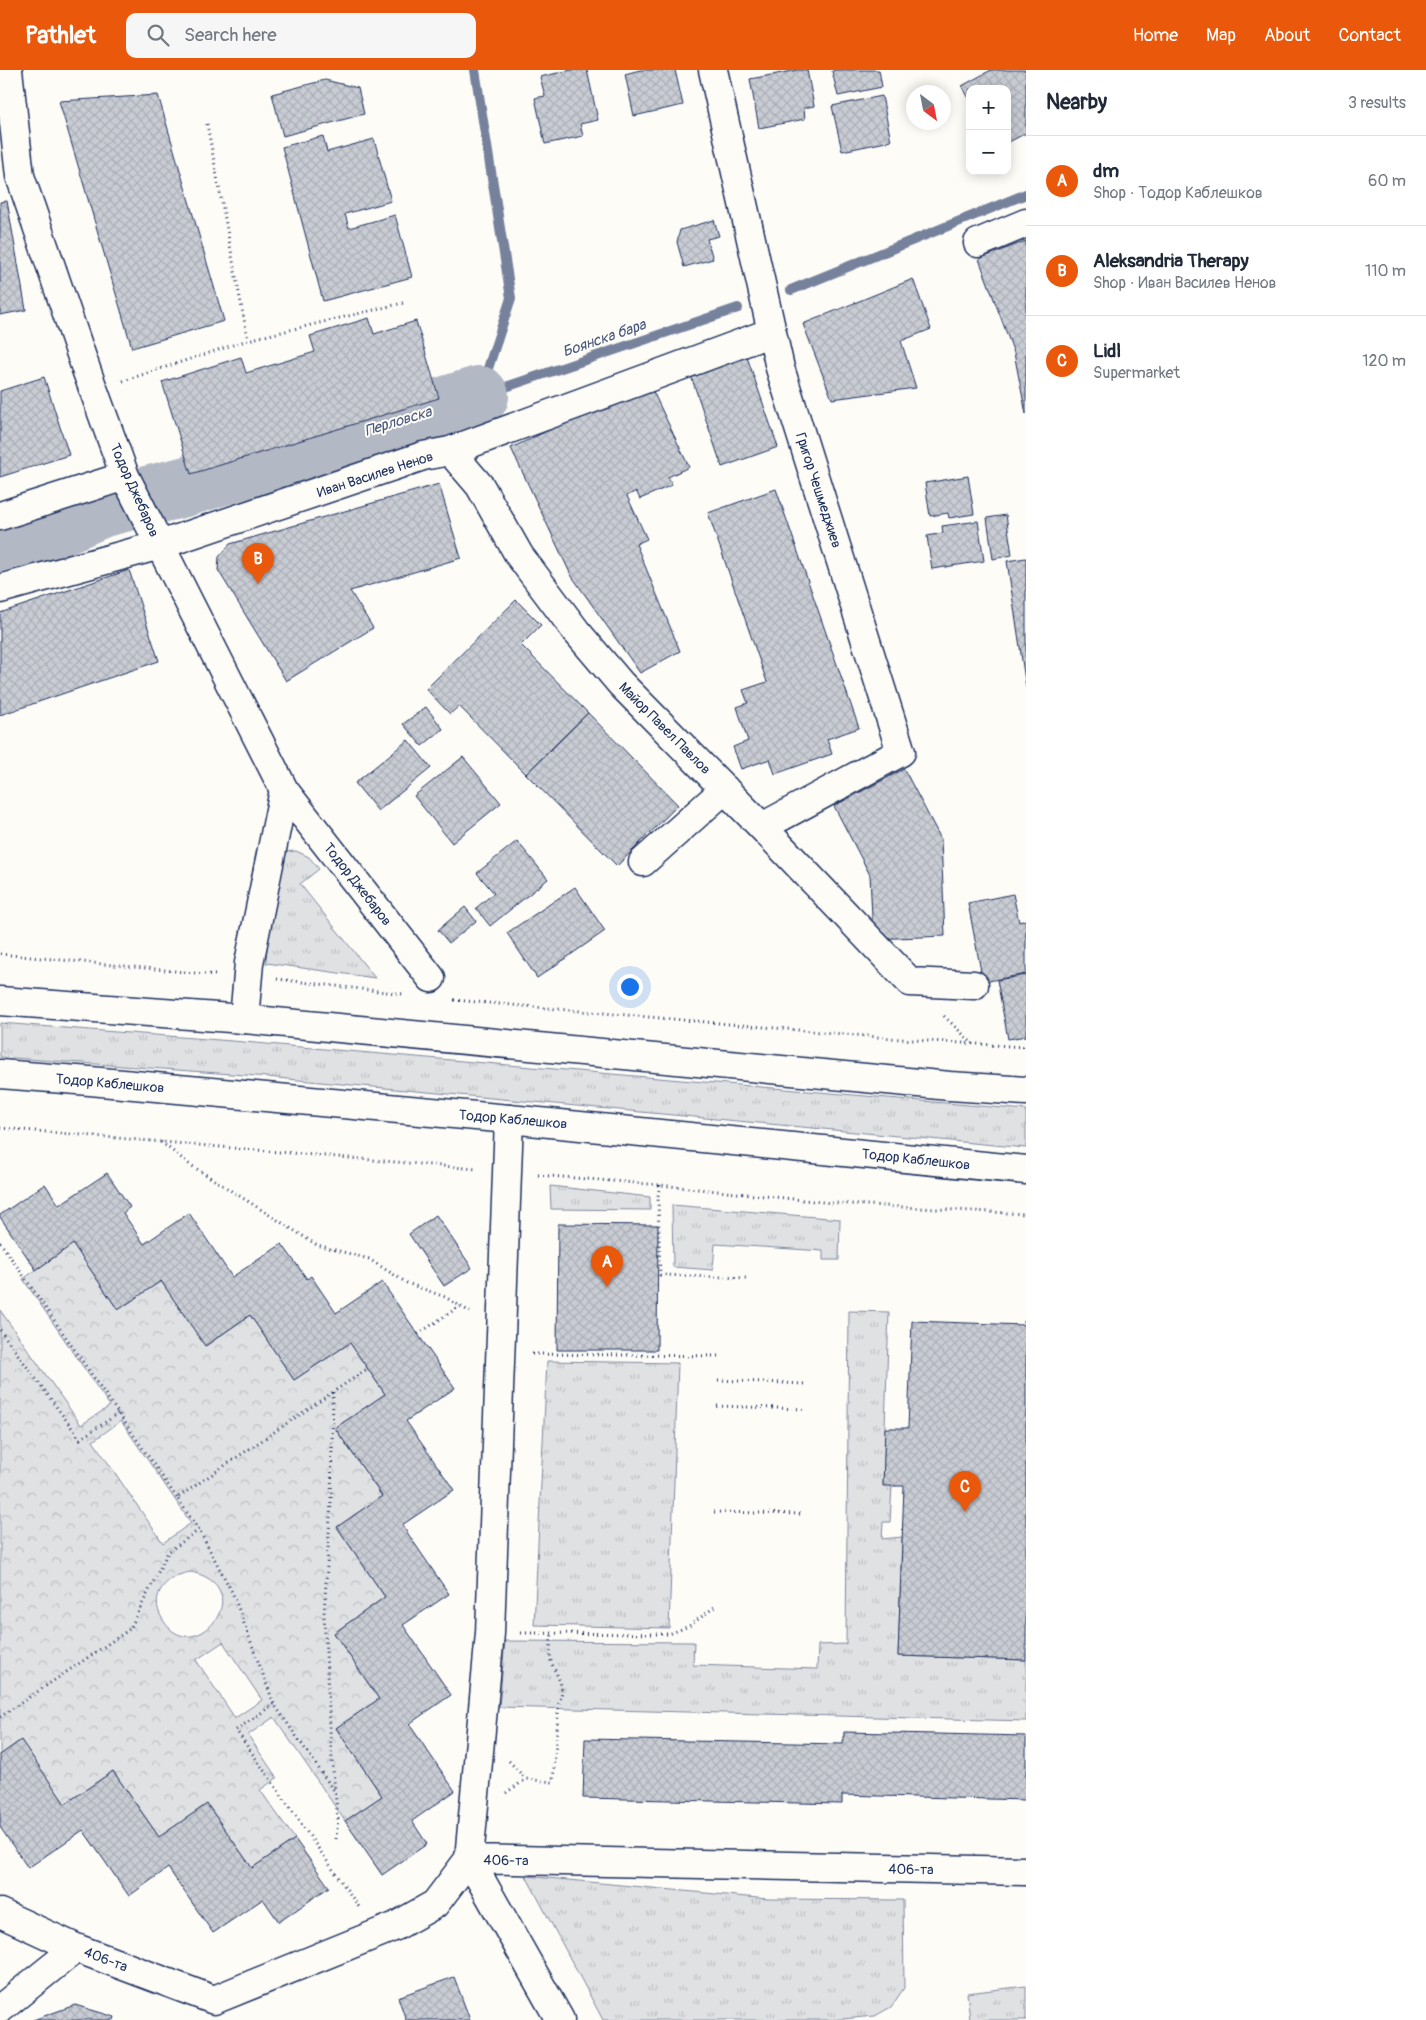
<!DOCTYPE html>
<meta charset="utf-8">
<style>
:root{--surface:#fff;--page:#f6f6f7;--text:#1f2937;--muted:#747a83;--line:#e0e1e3;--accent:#ea580c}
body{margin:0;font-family:Pangolin,sans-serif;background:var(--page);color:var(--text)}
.controls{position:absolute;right:15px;top:15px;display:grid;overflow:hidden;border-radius:10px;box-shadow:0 2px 12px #0003}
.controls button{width:45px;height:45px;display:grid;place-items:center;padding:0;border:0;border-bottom:1px solid var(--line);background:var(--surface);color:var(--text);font:25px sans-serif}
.compass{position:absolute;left:906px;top:15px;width:45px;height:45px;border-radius:50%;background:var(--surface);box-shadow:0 2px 12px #0003;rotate:148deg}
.you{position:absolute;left:629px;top:916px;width:18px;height:18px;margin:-12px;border:4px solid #fff;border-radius:50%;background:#1a73e8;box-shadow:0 0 0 8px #1a73e833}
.badge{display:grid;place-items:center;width:32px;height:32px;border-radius:50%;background:var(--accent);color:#fff;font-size:16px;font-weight:700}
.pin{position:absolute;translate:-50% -41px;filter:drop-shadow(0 1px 2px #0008)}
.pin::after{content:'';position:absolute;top:26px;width:18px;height:15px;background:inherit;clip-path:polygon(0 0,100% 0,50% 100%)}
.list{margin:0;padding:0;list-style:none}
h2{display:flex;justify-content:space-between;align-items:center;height:65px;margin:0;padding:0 20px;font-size:21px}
h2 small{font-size:16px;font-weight:400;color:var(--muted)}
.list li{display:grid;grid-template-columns:32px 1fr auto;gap:15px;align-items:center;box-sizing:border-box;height:90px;padding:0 20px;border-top:1px solid var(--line)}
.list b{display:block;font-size:19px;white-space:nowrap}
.list p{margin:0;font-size:16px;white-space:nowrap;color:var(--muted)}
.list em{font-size:16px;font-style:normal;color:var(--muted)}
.icon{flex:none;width:28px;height:28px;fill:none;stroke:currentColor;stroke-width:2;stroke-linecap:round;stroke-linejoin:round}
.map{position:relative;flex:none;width:1026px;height:1950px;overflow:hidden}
header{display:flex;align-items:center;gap:30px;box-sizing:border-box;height:70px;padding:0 25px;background:var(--accent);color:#fff}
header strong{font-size:24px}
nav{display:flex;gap:28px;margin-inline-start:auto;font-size:18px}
.search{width:350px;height:45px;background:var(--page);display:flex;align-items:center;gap:12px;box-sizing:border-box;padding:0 18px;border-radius:10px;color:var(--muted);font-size:19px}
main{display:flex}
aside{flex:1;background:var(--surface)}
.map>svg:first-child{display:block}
.grass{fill:url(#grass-tufts);stroke:#7e88a0}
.park{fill:url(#park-crowns);stroke:#7e88a0;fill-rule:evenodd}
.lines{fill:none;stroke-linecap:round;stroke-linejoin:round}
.stream{stroke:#76819c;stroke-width:10}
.river{stroke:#b3b8c5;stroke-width:60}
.building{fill:url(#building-cross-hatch);stroke:#1b2f5e}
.minor-casing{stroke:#1b2f5e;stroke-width:31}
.major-casing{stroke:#1b2f5e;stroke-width:31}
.path{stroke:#1b2f5e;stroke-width:3;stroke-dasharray:1 4;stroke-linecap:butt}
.minor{stroke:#fdfcf7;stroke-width:28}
.major{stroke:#fdfcf7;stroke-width:28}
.labels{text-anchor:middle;stroke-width:4;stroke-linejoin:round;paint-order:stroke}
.street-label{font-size:14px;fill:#1b2f5e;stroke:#fdfcf7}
.water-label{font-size:15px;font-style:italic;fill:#49587d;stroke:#fdfcf7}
</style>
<header>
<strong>Pathlet</strong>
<div class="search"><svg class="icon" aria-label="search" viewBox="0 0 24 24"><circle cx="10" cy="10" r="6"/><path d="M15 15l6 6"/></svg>Search here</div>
<nav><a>Home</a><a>Map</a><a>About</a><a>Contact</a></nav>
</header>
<main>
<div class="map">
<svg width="1026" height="1950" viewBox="0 0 1026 1950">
<defs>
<pattern id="grass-tufts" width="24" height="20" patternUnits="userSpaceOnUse" patternTransform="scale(1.25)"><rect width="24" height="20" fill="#e0e1e3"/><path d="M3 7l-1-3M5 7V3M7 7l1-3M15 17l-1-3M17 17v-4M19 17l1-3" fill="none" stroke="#c0c1c5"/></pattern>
<pattern id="park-crowns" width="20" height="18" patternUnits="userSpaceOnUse" patternTransform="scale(1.25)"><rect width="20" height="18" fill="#e0e1e3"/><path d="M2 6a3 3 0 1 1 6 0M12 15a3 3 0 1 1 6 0" fill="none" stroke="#c0c1c5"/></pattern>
<pattern id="building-cross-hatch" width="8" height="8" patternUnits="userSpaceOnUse" patternTransform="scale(1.25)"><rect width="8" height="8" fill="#c9ccd3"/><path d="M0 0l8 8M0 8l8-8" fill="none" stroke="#acb0b8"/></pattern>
</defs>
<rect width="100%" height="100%" fill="#fdfcf7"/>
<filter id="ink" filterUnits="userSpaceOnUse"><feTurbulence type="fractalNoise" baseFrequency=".02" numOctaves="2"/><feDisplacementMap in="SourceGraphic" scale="10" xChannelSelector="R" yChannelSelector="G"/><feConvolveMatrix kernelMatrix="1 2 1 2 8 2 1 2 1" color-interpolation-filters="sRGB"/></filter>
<g filter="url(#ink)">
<path class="grass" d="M296 781 309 787 319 799 300 814 375 908 266 893 272 798 284 782Z
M0 953 232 971 1026 1040V1078L245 1005 0 987Z
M550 1116 650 1127V1140L551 1139Z
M672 1135 840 1149 839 1190H823V1181L715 1174 713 1200 673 1197Z
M849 1241 889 1242 883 1415 892 1416 890 1452H883L882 1469 902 1467 898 1586 1026 1590V1651L499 1637 505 1571 694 1572 693 1595 817 1599 818 1575 846 1574Z
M547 1291 678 1293 669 1558 534 1555Z
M526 1806 768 1829 903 1830 904 1918 891 1937 875 1946 831 1950H603Z
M1026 1916V1950H970L967 1923Z"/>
<path class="park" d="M73 1174 118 1240 161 1211 206 1276 250 1245 294 1310 350 1273 385 1324 335 1358 382 1426 337 1457 385 1527 334 1563 379 1629 336 1658 382 1726 345 1751 274 1647 248 1665 277 1708 260 1720 295 1769 252 1798 207 1734 159 1767 113 1701 65 1734 20 1671 0 1685V1240L81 1355 110 1336 23 1209ZM121 1351 191 1453 163 1473 93 1371ZM191 1502C261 1517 194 1601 163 1550 147 1525 167 1505 191 1502ZM223 1572 262 1630 235 1648 196 1590Z"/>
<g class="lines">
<path class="stream" d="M475 0 511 228 479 326
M791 220 1026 124
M479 326 738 238"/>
<path class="river" d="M0 477 22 472 103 437 184 417 479 326"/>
</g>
<path class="building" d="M571 0H587L598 50 580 54 583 66 545 74 535 28 545 26 540 7Z
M640 0H675L683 35 634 46 625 4Z
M798 0H807L814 36 804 38 805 49 759 58 750 9Z
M837 0H879L882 17 838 26 832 1Z
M991 0H1026V63L1007 73V19H970V30L962 16Z
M325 10 358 18 364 44 283 66 272 24Z
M158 25 224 251 132 278 59 31Z
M882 26 891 71 842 81 832 36Z
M323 66 327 82 374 69 391 131 345 144 349 158 395 145 412 207 323 231 282 77Z
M7 131 26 240 0 245V132Z
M714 150 719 166 707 169 713 189 684 197 677 172 680 160Z
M1026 171V344L1014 283 979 189Z
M913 209 931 259 901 271 916 318 832 329 803 254Z
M369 248 374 264 416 251 439 328 191 404 162 312 241 287 246 303 315 282 310 266Z
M746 284 778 377 722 397 690 303Z
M44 307 69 385 0 407V321Z
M649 313 689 397 668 407 672 415 640 429 636 421 627 426 647 469 636 474 680 581 640 603 571 505 511 378Z
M968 406 974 444 949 448 948 443 930 446 925 413Z
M439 414 461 488 350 521 373 558 286 611 218 500 219 487 230 474Z
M776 419 859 658 827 669 832 684 775 704 770 689 741 699 733 677 748 671 737 637 748 633 743 620 767 612 708 443Z
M1006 445 1012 485 993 489 987 448Z
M978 451 984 491 932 499 927 466 943 463 942 456Z
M1026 488V617L1007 491Z
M129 500 159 591 0 645V543Z
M516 530 541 555 521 575 588 643 526 704 459 636 450 644 426 619Z
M426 637 443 659 422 676 403 654Z
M588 643 678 735 617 796 526 704Z
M408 670 431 698 378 741 355 713Z
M463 687 501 733 452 773 414 726Z
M904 699 941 769 945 866 873 869 870 805 834 736Z
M517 771 548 809 490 856 476 838 494 823 477 803Z
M575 817 605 861 537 908 507 863Z
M1013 824 1019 852 1026 850V904L983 912 968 833Z
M465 837 476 851 449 873 438 860Z
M1026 905V966L1008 969 997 910Z
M107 1103 130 1137 123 1143 144 1174 189 1143 232 1207 282 1174 307 1209 311 1206 336 1243 382 1212 455 1318 406 1351 454 1420 402 1455 449 1524 403 1555 451 1625 409 1654 455 1721 412 1751 427 1774 382 1805 345 1751 382 1726 336 1658 379 1629 334 1563 385 1527 337 1457 382 1426 335 1358 385 1324 350 1273 294 1310 250 1245 205 1276 161 1211 118 1240 73 1174 36 1200 0 1147V1145L45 1114 59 1135Z
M436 1145 472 1198 444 1216 409 1164Z
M558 1154 658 1155 657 1280H557Z
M912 1251 1024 1255V1251H1026V1590L898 1586 904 1416H883L885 1358H908Z
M844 1662 1026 1666V1730L842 1725V1734L583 1728 585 1669 843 1674Z
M21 1670 65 1734 113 1701 159 1767 207 1734 252 1798 295 1769 329 1817 279 1852 263 1829 213 1863 168 1798 129 1826 83 1760 28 1798 0 1757V1685Z
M454 1907 470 1950H406L398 1927Z
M75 1935 115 1947 114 1950H33Z"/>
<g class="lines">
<g class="minor-casing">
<path id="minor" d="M8 0 20 106 87 302 125 406 284 720 431 908
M713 0 780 298 901 682 762 757
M978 173 1026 153
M450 381 480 416 519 485 576 561 621 614 762 757 910 912 974 915
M0 446 125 406
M0 519 160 475 423 386 450 381 772 262
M643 792 725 719
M244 949 249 893 284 720
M509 1049 490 1563 469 1789 560 1950
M0 1843 76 1878 214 1930 396 1856 435 1834 469 1789 1026 1801
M0 1939 76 1878"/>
</g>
<g class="major-casing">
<path id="major" d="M0 931 244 949 950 1016 1026 1021
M0 1004 90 1011 509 1049 1026 1100"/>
</g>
<path class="path" d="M207 54 248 270
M123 311 248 270 403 233
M0 884 216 905
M277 909 403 924
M454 930 913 970 1026 977
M944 946 973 974
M0 1058 477 1099
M161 1072 189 1094 317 1175 369 1189 407 1213 445 1227 470 1242
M538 1105 660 1115 832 1133 1026 1144
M660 1115 658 1126 660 1205 747 1208
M0 1172 177 1428
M0 1260 80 1369 119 1343
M418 1264 460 1236
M532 1284 719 1286
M718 1310 806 1314
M333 1322 331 1431 324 1544 331 1678 335 1721
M717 1336 805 1339
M714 1442 802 1444
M521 1563 669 1564 689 1556 716 1536
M274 1634 236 1660 359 1837
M0 1647 130 1559 168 1482 199 1460
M509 1691 526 1709
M506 1723 526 1709 553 1712 559 1631C567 1617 555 1604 551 1591 549 1581 551 1572 552 1563
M336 1769 338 1749 335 1722 274 1634 233 1524 199 1460 177 1428 367 1299"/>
<use href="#minor" class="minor"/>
<use href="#major" class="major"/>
</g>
</g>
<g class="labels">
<g class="street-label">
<text transform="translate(375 404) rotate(-18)" y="5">Иван Василев Ненов</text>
<text transform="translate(135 420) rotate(66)" y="5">Тодор Джебаров</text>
<text transform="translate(819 420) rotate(72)" y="5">Григор Чешмеджиев</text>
<text transform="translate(665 658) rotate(45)" y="5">Майор Павел Павлов</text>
<text transform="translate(358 814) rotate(52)" y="5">Тодор Джебаров</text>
<text transform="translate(110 1013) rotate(5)" y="5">Тодор Каблешков</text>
<text transform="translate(513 1049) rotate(5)" y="5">Тодор Каблешков</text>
<text transform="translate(916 1089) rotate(6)" y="5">Тодор Каблешков</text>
<text transform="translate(506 1790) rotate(1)" y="5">406-та</text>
<text transform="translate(911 1799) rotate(1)" y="5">406-та</text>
<text transform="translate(106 1889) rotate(21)" y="5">406-та</text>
</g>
<g class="water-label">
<text transform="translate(604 268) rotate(-19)" y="5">Боянска бара</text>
<text transform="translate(398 351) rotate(-17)" y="5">Перловска</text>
</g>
</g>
</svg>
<div class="controls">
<button>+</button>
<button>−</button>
</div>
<svg class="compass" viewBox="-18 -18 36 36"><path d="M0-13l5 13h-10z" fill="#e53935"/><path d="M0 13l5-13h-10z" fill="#747a83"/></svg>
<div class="you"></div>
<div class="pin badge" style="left:607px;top:1217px">A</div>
<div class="pin badge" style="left:258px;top:514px">B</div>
<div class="pin badge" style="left:965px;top:1442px">C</div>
</div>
<aside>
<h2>Nearby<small>3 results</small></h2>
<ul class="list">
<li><span class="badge">A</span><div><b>dm</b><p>Shop · Тодор Каблешков</p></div><em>60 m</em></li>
<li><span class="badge">B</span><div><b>Aleksandria Therapy</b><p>Shop · Иван Василев Ненов</p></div><em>110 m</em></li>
<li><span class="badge">C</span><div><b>Lidl</b><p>Supermarket</p></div><em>120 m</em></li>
</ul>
</aside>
</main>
